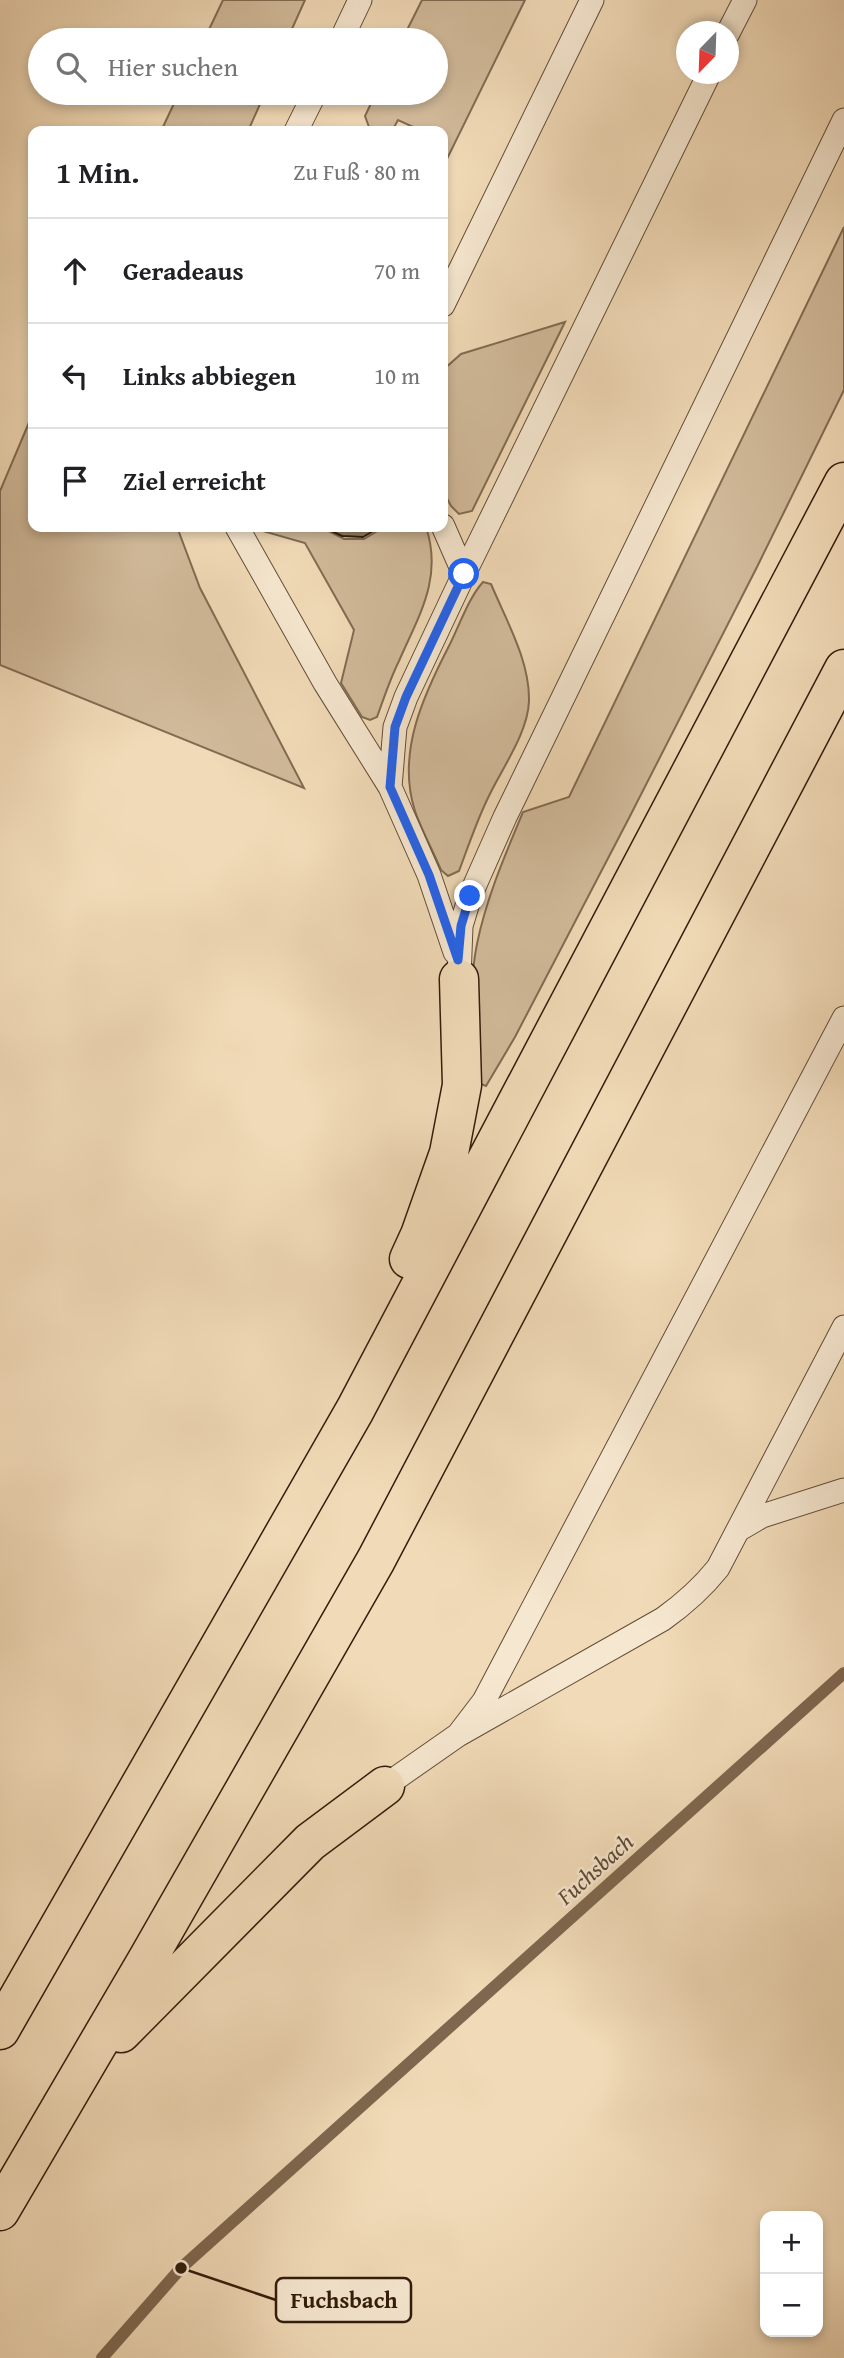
<!DOCTYPE html>
<html lang="de">
<meta charset="utf-8">
<style>
:root{--surface:#fff;--page:#f2f2f2;--text:#202124;--muted:#757577;--line:#e0e0e0}
body{margin:0;font-family:"Gentium Book Plus",serif;background:var(--page);color:var(--text)}
.controls{position:absolute;right:21px;bottom:21px;display:grid;overflow:hidden;border-radius:14px;box-shadow:0 4px 10px #0003}
.controls button{width:63px;height:63px;display:grid;place-items:center;padding:0;border:0;border-bottom:2px solid var(--line);background:var(--surface);color:var(--text);font:35px sans-serif}
.compass{position:absolute;left:676px;top:21px;width:63px;height:63px;border-radius:50%;background:var(--surface);box-shadow:0 4px 10px #0003;rotate:203deg}
.stop{position:absolute;width:21px;height:21px;margin:-16px;border:5px solid #2563eb;border-radius:50%;background:#fff}
.stop.end{background:#2563eb;border-color:#fff;box-shadow:0 2px 7px #0008}
.list{margin:0;padding:0;list-style:none}
h2{display:flex;justify-content:space-between;align-items:center;height:91px;margin:0;padding:0 28px;font-size:30px}
h2 small{font-size:23px;font-weight:400;color:var(--muted)}
.list li{display:grid;grid-template-columns:46px 1fr auto;gap:21px;align-items:center;box-sizing:border-box;height:105px;padding:0 28px;border-top:2px solid var(--line)}
.list b{display:block;font-size:26px;white-space:nowrap}
.list em{font-size:23px;font-style:normal;color:var(--muted)}
.icon{flex:none;width:38px;height:38px;fill:none;stroke:currentColor;stroke-width:2;stroke-linecap:round;stroke-linejoin:round}
.map{position:relative;flex:none;width:844px;height:2358px;overflow:hidden}
.search{position:absolute;background:var(--surface);box-shadow:0 4px 10px #0003;left:28px;top:28px;width:420px;height:77px;display:flex;align-items:center;gap:18px;box-sizing:border-box;padding:0 24px;border-radius:38px;color:var(--muted);font-size:26px}
.panel{position:absolute;background:var(--surface);box-shadow:0 4px 10px #0003;left:28px;top:126px;width:420px;height:406px;border-radius:14px}
.map>svg:first-child{display:block}
.green{fill:#d1ba9a;stroke:#826b52;stroke-width:2}
.lines{fill:none;stroke-linecap:round;stroke-linejoin:round}
.stream{stroke:#7e674f;stroke-width:12}
.building{fill:#957f64;stroke:#321c0b;stroke-width:2}
.service-casing{stroke:#624c36;stroke-width:25}
.motorway-casing{stroke:#321c0b;stroke-width:41}
.service{stroke:#f6e7d0;stroke-width:23}
.motorway{stroke:#f1dab7;stroke-width:38}
.route{stroke:#2563eb;stroke-width:9}
.labels{text-anchor:middle;stroke-width:5;stroke-linejoin:round;paint-order:stroke}
.water-label{font-size:23px;font-style:italic;fill:#5e4833;stroke:#f6e7d0}
.leader{fill:none;stroke:#321c0b;stroke-width:2.5}
.callout-dot{fill:#321c0b;stroke:#f6e7d0;stroke-width:2.5}
.callout{fill:#f6e7d0;stroke:#321c0b;stroke-width:2.5}
.callout-label{font-size:23px;text-anchor:middle;font-weight:bold;fill:#321c0b}
</style>
<div class="map">
<svg width="844" height="2358" viewBox="0 0 844 2358">
<rect width="100%" height="100%" fill="#f1dab7"/>
<filter id="stains"><feTurbulence type="fractalNoise" baseFrequency=".00286" numOctaves="4"/><feColorMatrix values="0 0 0 0 .2 0 0 0 0 .09 0 0 0 0 .02 0 0 0 .5 -.17"/></filter>
<radialGradient id="worn" r=".72"><stop offset=".6" stop-color="#630" stop-opacity="0"/><stop offset="1" stop-color="#630" stop-opacity=".3"/></radialGradient>
<path class="green" d="M223 0H305L287 40H204Z
M422 0H525L445 163 443 162V131H422L398 120 392 131H379L369 127 365 116 376 93H436V40H402Z
M179 93H265L248 131H161Z
M844 227V390L757 567 629 818 515 1037 486 1086 471 1080C472 1035 468 988 477 944 486 899 505 855 523 812L569 797Z
M565 322 472 511 459 514 451 506 443 491V370L461 354Z
M33 413V527H177L200 588 304 788 0 665V491Z
M249 527H321L344 539H364L384 527H426C443 578 419 615 399 661 390 679 384 698 377 717L370 720 362 717 341 683 354 630 305 543Z
M483 582 491 584C506 620 530 661 529 701 528 734 500 771 487 800 476 823 468 847 459 871L448 876 441 870C433 851 422 831 415 811 396 753 424 694 450 644 460 624 468 599 483 582Z"/>
<g class="lines">
<path class="stream" d="M102 2358 181 2268 844 1673"/>
</g>
<path class="building" d="M323 527H380L363 537 342 536Z"/>
<g class="lines">
<g class="service-casing">
<path id="service" d="M728 33 745 0
M341 40 360 0
M296 131 315 93
M443 305 592 0
M443 526 464 574
M237 527 325 683 390 787 429 875 455 952
M390 787 395 727 406 697 464 574 709 74
M459 979 461 926 470 896 505 817 844 120
M738 1530 762 1516 844 1490
M458 1735 484 1701 844 1018
M385 1786 458 1735 663 1619C684 1604 702 1588 718 1568L844 1327"/>
</g>
<g class="motorway-casing">
<path id="motorway" d="M409 1259 420 1235 449 1153 462 1085 459 979
M0 2030 355 1410 844 482
M121 2033 310 1842 385 1786
M0 2211 147 1960 376 1560 844 669"/>
</g>
<use href="#service" class="service"/>
<use href="#motorway" class="motorway"/>
</g>
<g class="lines">
<path class="route" d="M464 574 406 697 395 727 390 787 429 875 458 960 461 926 470 896"/>
</g>
<g class="labels">
<g class="water-label">
<text transform="translate(595 1869) rotate(-42)" y="8">Fuchsbach</text>
</g>
</g>
<path class="leader" d="M181 2268L276 2300"/>
<circle class="callout-dot" cx="181" cy="2268" r="7"/>
<rect class="callout" x="276" y="2278" width="135" height="44" rx="7"/>
<g class="callout-label">
<text x="344" y="2308">Fuchsbach</text>
</g>
<rect width="100%" height="100%" filter="url(#stains)"/>
<rect width="100%" height="100%" fill="url(#worn)"/>
</svg>
<div class="controls">
<button>+</button>
<button>−</button>
</div>
<svg class="compass" viewBox="-18 -18 36 36"><path d="M0-13l5 13h-10z" fill="#e53935"/><path d="M0 13l5-13h-10z" fill="#757577"/></svg>
<div class="stop" style="left:464px;top:574px"></div>
<div class="stop end" style="left:470px;top:896px"></div>
<div class="search"><svg class="icon" aria-label="search" viewBox="0 0 24 24"><circle cx="10" cy="10" r="6"/><path d="M15 15l6 6"/></svg>Hier suchen</div>
<section class="panel">
<h2>1 Min.<small>Zu Fuß · 80 m</small></h2>
<ul class="list">
<li><svg class="icon" aria-label="ahead" viewBox="0 0 24 24"><path d="M12 20V5M6 11l6-6 6 6"/></svg><div><b>Geradeaus</b></div><em>70 m</em></li>
<li><svg class="icon" aria-label="left" viewBox="0 0 24 24"><path d="M17 20v-9H6M10 6l-5 5 5 5"/></svg><div><b>Links abbiegen</b></div><em>10 m</em></li>
<li><svg class="icon" aria-label="arrive" viewBox="0 0 24 24"><path d="M6 21V4h12l-3 4 3 4H6"/></svg><div><b>Ziel erreicht</b></div></li>
</ul>
</section>
</div>
